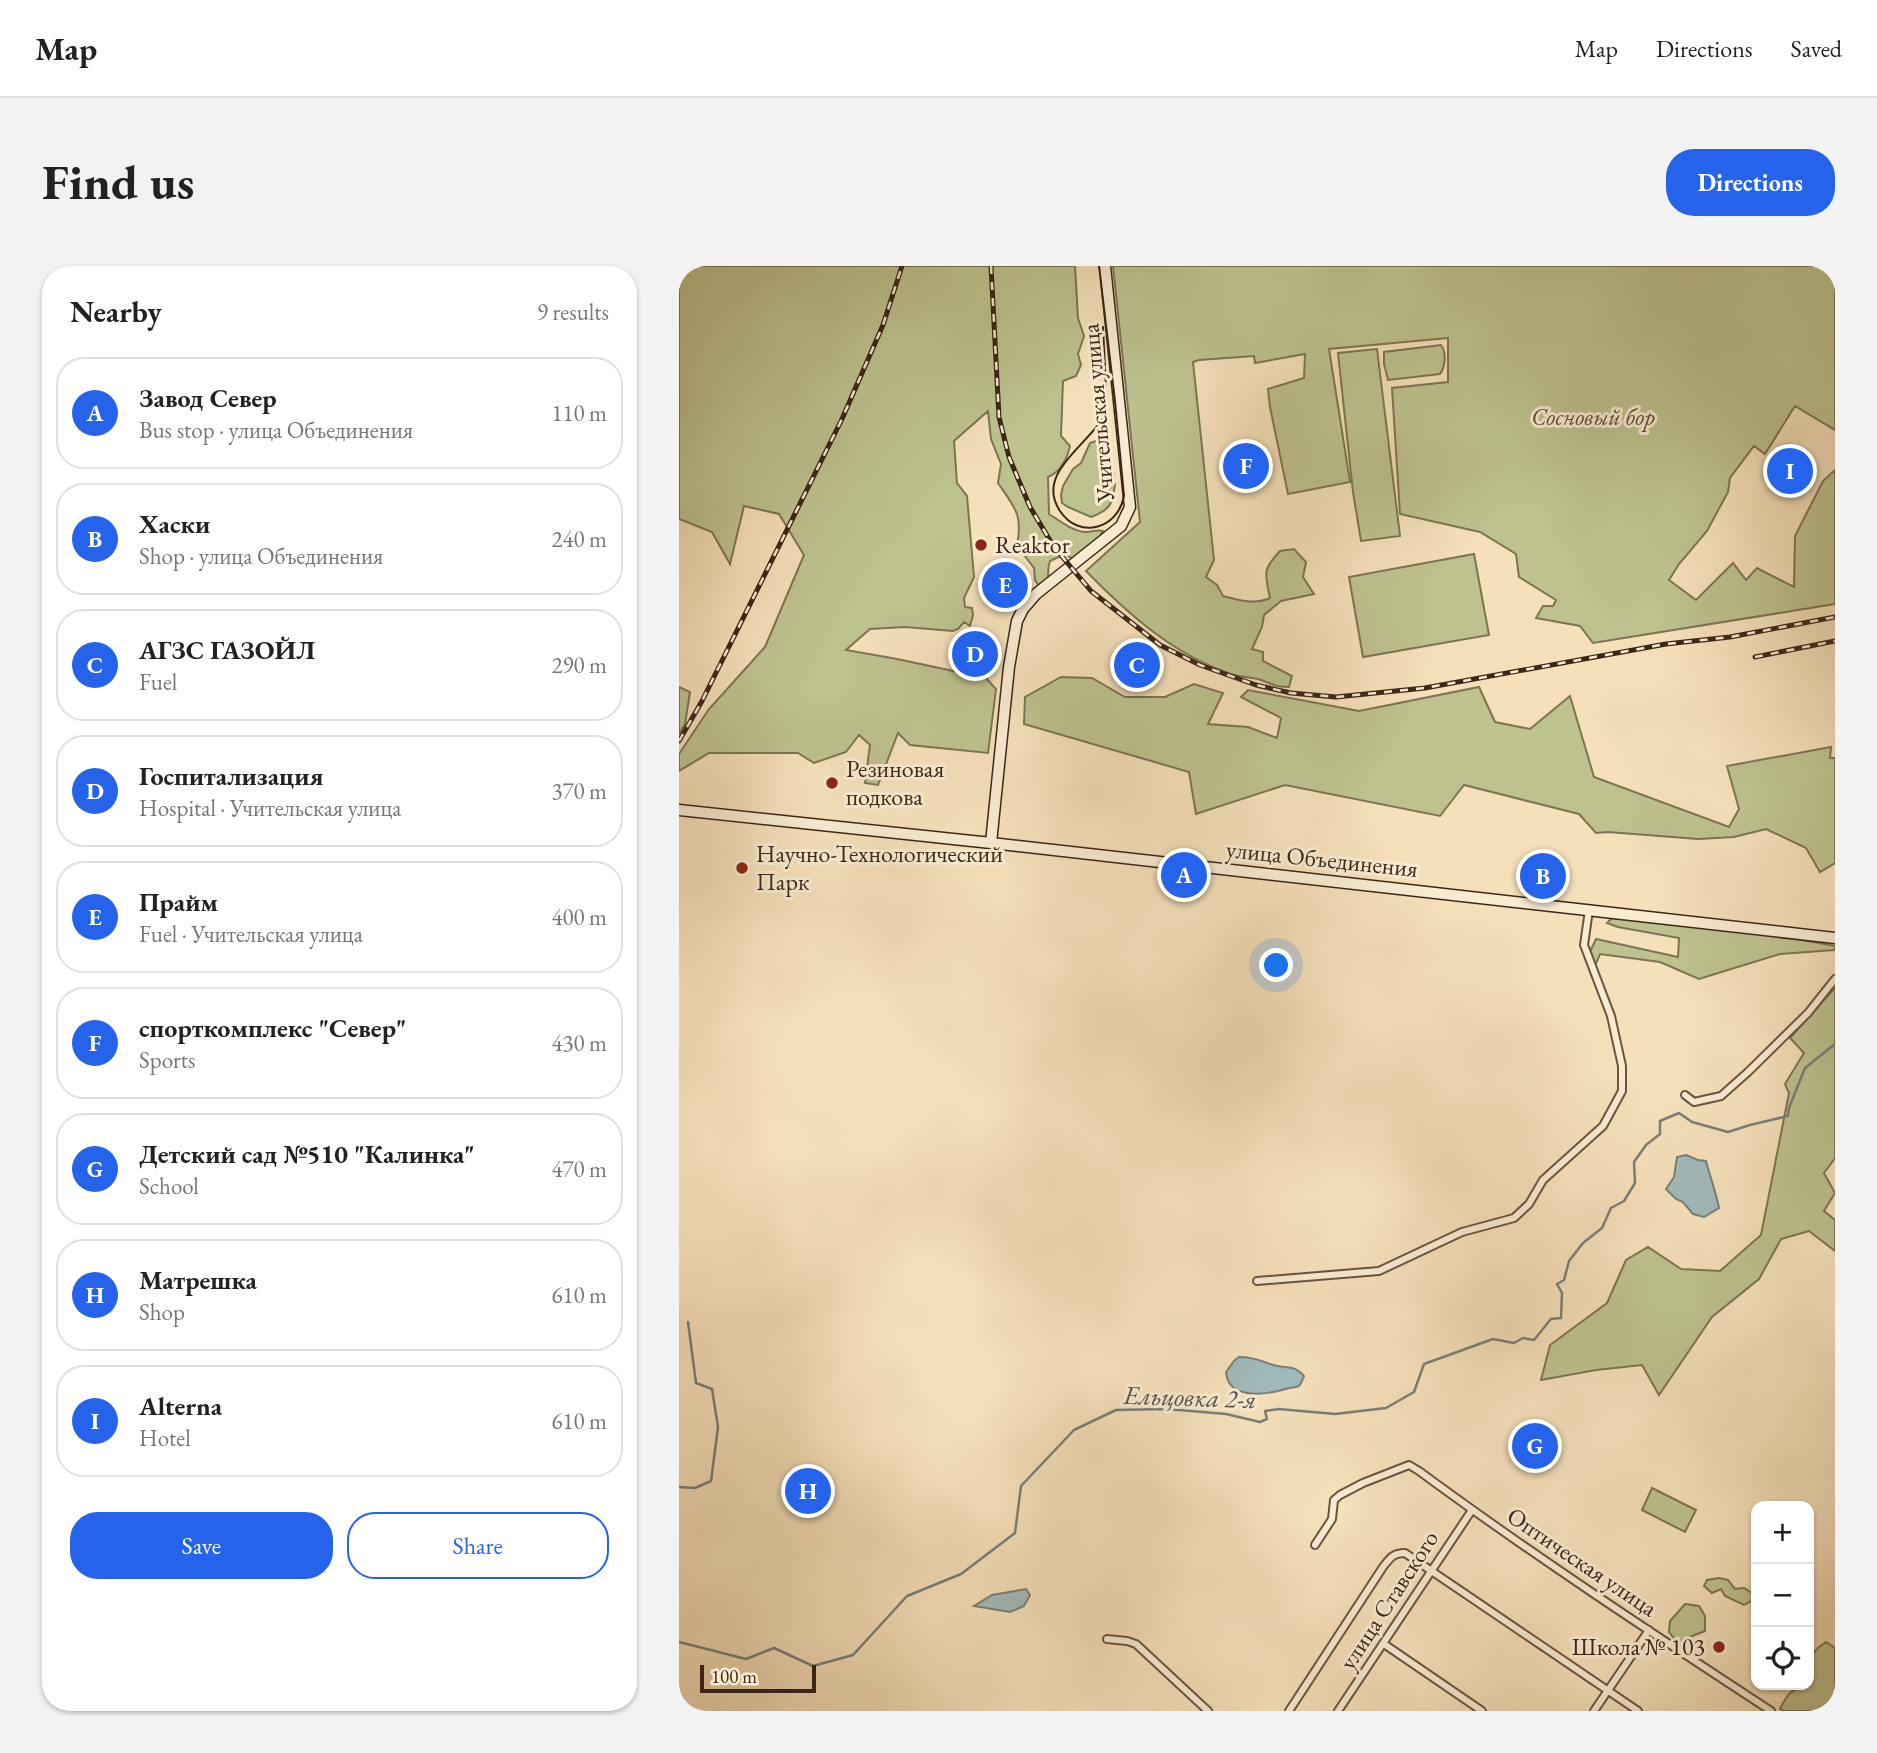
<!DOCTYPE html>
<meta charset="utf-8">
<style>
:root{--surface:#fff;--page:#f2f2f2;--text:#222;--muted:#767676;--line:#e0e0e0;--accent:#2563eb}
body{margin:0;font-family:"EB Garamond",serif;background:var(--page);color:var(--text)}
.controls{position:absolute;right:21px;bottom:21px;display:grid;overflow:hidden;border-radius:14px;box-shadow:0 2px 5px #0004}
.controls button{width:63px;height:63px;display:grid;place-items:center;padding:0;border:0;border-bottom:2px solid var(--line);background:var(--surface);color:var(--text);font:35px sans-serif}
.scale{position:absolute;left:21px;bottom:18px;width:116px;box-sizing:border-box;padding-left:7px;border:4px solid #3b2617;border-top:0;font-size:19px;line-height:24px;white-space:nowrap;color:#3b2617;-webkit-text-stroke:5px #f8ebd2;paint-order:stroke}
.you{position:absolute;left:598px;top:700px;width:24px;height:24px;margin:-18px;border:5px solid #fff;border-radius:50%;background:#1a73e8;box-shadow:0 0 0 10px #1a73e833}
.badge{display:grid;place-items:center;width:46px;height:46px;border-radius:50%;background:var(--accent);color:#fff;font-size:23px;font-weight:700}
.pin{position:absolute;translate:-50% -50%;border:4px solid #fff;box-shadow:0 2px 7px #0006}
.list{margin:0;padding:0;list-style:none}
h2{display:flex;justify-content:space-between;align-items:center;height:91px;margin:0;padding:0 28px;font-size:30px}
h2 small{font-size:23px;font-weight:400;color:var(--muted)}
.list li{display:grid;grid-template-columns:46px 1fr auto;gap:21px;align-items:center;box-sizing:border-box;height:112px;margin:0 14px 14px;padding:0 14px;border:2px solid var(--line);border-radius:28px}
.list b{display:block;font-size:26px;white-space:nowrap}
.list p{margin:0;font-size:23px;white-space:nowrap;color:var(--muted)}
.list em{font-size:23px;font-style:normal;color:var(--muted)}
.actions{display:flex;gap:14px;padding:21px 28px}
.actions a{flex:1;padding:16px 0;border:2px solid var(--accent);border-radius:28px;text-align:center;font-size:24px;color:var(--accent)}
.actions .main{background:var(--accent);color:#fff}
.icon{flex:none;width:38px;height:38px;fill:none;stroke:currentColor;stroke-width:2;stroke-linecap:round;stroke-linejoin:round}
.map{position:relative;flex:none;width:1156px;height:1445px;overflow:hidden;border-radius:28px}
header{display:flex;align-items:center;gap:42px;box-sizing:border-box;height:98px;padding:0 35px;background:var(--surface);border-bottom:2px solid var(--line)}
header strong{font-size:33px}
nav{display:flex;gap:38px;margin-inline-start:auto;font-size:24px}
.intro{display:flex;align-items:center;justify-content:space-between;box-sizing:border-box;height:168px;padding:0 42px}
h1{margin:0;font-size:49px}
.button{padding:18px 32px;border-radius:28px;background:var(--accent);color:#fff;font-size:24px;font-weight:700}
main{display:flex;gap:42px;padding:0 42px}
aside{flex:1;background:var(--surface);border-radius:28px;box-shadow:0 2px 5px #0004}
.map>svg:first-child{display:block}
.green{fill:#bdc28f;stroke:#7c7453;stroke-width:2}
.water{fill:#a1babb;stroke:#787f79;stroke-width:2}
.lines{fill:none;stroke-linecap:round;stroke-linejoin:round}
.stream{stroke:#787f79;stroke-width:2.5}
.minor-casing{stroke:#6a5440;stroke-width:10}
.secondary-casing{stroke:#3b2617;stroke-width:13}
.minor{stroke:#f8ebd2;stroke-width:6}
.secondary{stroke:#f8ebd2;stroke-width:10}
.tram{stroke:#3b2617;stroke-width:2}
.rail-casing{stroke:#3b2617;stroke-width:5}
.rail{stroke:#f8ebd2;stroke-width:2.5;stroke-dasharray:8;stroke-linecap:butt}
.poi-dot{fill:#8f2418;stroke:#f8ebd2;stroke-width:2.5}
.labels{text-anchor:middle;stroke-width:6;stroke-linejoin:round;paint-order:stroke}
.street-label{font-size:24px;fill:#3b2617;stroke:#f8ebd2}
.park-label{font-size:24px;font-style:italic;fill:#5c4d35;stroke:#f8ebd2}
.poi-label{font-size:24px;fill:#3b2617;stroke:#f8ebd2;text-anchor:start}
.water-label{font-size:26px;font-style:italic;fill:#5a5248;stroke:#f8ebd2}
</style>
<header>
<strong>Map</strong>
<nav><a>Map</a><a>Directions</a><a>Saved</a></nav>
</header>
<div class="intro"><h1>Find us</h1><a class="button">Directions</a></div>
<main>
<aside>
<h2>Nearby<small>9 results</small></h2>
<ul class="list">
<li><span class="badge">A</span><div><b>Завод Север</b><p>Bus stop · улица Объединения</p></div><em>110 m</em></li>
<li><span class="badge">B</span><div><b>Хаски</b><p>Shop · улица Объединения</p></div><em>240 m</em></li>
<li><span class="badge">C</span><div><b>АГЗС ГАЗОЙЛ</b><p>Fuel</p></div><em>290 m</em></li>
<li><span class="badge">D</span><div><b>Госпитализация</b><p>Hospital · Учительская улица</p></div><em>370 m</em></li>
<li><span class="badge">E</span><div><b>Прайм</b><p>Fuel · Учительская улица</p></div><em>400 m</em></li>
<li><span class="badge">F</span><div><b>спорткомплекс &quot;Север&quot;</b><p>Sports</p></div><em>430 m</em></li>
<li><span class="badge">G</span><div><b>Детский сад №510 &quot;Калинка&quot;</b><p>School</p></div><em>470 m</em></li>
<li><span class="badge">H</span><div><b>Матрешка</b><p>Shop</p></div><em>610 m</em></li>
<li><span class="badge">I</span><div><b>Alterna</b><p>Hotel</p></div><em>610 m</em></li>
</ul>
<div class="actions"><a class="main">Save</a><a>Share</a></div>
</aside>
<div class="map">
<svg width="1156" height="1445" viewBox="0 0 1156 1445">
<rect width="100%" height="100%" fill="#f5e0ba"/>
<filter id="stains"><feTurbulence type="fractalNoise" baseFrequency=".00286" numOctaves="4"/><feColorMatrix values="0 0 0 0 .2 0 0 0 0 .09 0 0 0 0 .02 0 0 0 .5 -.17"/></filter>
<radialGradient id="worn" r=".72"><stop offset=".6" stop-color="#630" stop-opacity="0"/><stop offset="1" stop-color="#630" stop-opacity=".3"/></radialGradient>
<path class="green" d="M0 0H396L399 52 405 70 399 88 402 99 397 110 384 115 382 170 391 180C388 193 381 206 369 211L370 248C380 254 394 266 407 266 414 266 417 263 424 265L419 273 394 293 386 288 371 295C367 305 372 309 366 321L361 322 356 314 355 302 338 280C344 248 336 242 319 217L322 198 312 173 309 145 275 175 278 217 288 230 295 311 285 332 286 341 293 342 294 349 291 360 285 356 279 363 274 365 226 361 191 363 167 384 218 393 307 412 317 423 309 487 231 479 219 467 199 519 186 517 191 479 180 469 167 486 135 497 119 487H30L0 505V488L30 443 86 381 125 289 100 248 65 240 51 298 33 266 0 253Z
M434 0H1156V164L1116 140 1086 188 1075 180 1051 212 1049 226 1028 265 1000 298 990 314 1017 334 1054 297 1067 314 1078 302 1115 321 1116 270 1144 215 1156 204V338L914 377 901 360 857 352 864 340H874L877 334 840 311 837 288 801 266 721 248 713 122 769 116V72L650 83 671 216 609 228 591 141 589 123 625 112 626 88 576 97 575 90 520 94 514 96 535 294 527 311 538 319 544 330C559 334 576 339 591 332 586 308 583 304 601 285L615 283 627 296 624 311 635 328 602 335 585 349 583 361 573 383 584 386V395L613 410 610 421C594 421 593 417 579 413 570 411 561 411 552 408 495 389 449 348 407 305L461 256Z
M762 79C768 87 766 101 761 108L709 114 705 98V86Z
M698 83 721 270 682 275 674 226 659 87Z
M423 173C428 179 427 183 424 189L435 208 434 215 436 218C434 238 431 244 412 251L389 241 383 237 382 229 384 220 394 203 402 197 411 177Z
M795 288 810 369 684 391 670 311Z
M382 411 413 412 446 431H486L515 418 544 427 529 458 569 461 598 472 602 452 562 431 569 424 680 445 800 421 816 456 851 463 891 430 915 511 1050 561 1060 543 1048 500 1152 481 1151 492H1156V597L1141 606 1127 582 1087 563 1055 571 1019 573 929 566 917 567 900 548 785 519 761 550 606 519 517 548 510 506 345 458 346 431Z
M0 421 11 426 6 458 0 468Z
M933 652 1101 670 1156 680V684L1101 688 1020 713 981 696 921 688 916 700 911 686 917 673 999 691 1000 672 939 661 928 657Z
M1156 722V892L1145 907 1156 927 1145 945 1156 954V985L1130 965 1102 973 1080 1013 1033 1051 980 1129 963 1099 917 1104 862 1114 871 1079 928 1037 947 994 969 981 1002 1003 1041 1005 1082 969 1110 827 1106 818 1125 787 1111 772Z
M973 1222 1017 1244 1006 1266 963 1244Z
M1040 1312 1049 1314 1056 1323 1065 1322 1073 1327 1074 1334 1065 1339 1046 1330 1042 1323 1033 1327 1025 1320 1028 1314Z
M1006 1338 1020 1340 1026 1350V1365L998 1376 990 1366 991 1355Z
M1147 1376 1156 1382V1445H1105L1101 1443C1107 1430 1115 1419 1130 1419 1130 1399 1128 1387 1147 1376Z"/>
<path class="water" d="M1007 889 1019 894 1027 895C1031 911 1037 926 1040 942L1025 951 1014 948 1004 936 997 933 987 923 995 911 998 891Z
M560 1091C580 1091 583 1097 599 1100 610 1102 617 1100 625 1110 623 1114 623 1117 620 1120 615 1122 608 1122 603 1124 583 1129 549 1133 547 1106L555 1095Z
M347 1323 351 1329 345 1340 331 1346 295 1340 313 1329Z"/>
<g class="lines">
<path class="stream" d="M0 1221 16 1222 32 1215 39 1161 33 1123 17 1117 9 1056
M0 1376 67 1393 95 1382 134 1400 174 1389 228 1330 282 1308 336 1267 342 1220 395 1164 437 1144 488 1143 547 1148 581 1156 588 1153 586 1145 600 1143 656 1148 707 1142 735 1126 745 1098 814 1073 835 1077 844 1072 855 1074 872 1053 882 1052 883 1027 878 1018 885 1014 890 995 904 977 923 962 932 942 945 935 956 917 955 896 967 879 981 868V855L1000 847 1013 856 1049 866 1071 859 1109 850 1110 842 1126 802 1156 778"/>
<g class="minor-casing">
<path id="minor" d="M1006 829 1015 836 1042 830 1069 806 1129 747 1156 713
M578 1015 700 1005 783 966 835 952 850 938 864 914 924 860 943 825V800L932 750 905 679 910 644
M636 1279 653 1253 655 1234 661 1229 684 1217 730 1199 740 1205C854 1289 973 1367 1092 1445
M428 1373 448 1375 457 1378 529 1445
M705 1378 803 1445
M610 1445 704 1301C711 1292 714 1287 726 1287L959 1445
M659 1445 793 1244
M915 1445 970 1364"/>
</g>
<g class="secondary-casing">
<path id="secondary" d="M0 544 312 577 1156 672
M312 577 330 401 338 355 344 343 357 328 442 260 451 241 426 0"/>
</g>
<use href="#minor" class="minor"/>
<use href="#secondary" class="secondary"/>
<path class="tram" d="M420 0 436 135 445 230C439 263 400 274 381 245 354 205 416 176 428 144L424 61"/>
<g class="rail-casing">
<path id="rail" d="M312 0 320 151 330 191 351 241 375 281 412 325 481 379 521 399 577 419 612 427 657 431 746 422 987 378 1051 371 1156 351
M1076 391 1156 375
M0 475 23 435 163 153 204 59 223 0"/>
</g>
<use href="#rail" class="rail"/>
</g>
<g class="poi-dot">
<circle cx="302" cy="279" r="7"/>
<circle cx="153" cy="517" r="7"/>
<circle cx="63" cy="602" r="7"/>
<circle cx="1040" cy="1381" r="7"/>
</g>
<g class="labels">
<g class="street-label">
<text transform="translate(419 147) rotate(-95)" y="8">Учительская улица</text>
<text transform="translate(643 593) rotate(6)" y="8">улица Объединения</text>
<text transform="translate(903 1296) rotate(34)" y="8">Оптическая улица</text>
<text transform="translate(710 1334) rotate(-57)" y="8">улица Ставского</text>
</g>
<g class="park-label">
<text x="914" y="159">Сосновый бор</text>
</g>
<g class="poi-label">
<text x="316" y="287">Reaktor</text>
<text x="167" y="511">Резиновая<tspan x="167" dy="28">подкова</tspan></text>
<text x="77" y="596">Научно-Технологический<tspan x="77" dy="28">Парк</tspan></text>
<text x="1026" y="1389" text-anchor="end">Школа № 103</text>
</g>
<g class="water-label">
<text transform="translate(511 1131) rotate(2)" y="9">Ельцовка 2-я</text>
</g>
</g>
<rect width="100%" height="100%" filter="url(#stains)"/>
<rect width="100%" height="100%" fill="url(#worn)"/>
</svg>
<div class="controls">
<button>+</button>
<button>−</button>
<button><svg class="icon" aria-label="locate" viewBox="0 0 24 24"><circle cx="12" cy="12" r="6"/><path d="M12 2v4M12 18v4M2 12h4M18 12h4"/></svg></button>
</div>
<div class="scale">100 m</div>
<div class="you"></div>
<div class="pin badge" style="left:505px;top:609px">A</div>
<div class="pin badge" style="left:864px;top:610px">B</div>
<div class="pin badge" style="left:458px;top:399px">C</div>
<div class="pin badge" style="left:296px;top:388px">D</div>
<div class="pin badge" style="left:326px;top:319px">E</div>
<div class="pin badge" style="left:567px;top:200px">F</div>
<div class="pin badge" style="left:856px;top:1180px">G</div>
<div class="pin badge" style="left:129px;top:1225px">H</div>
<div class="pin badge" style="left:1111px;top:205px">I</div>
</div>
</main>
